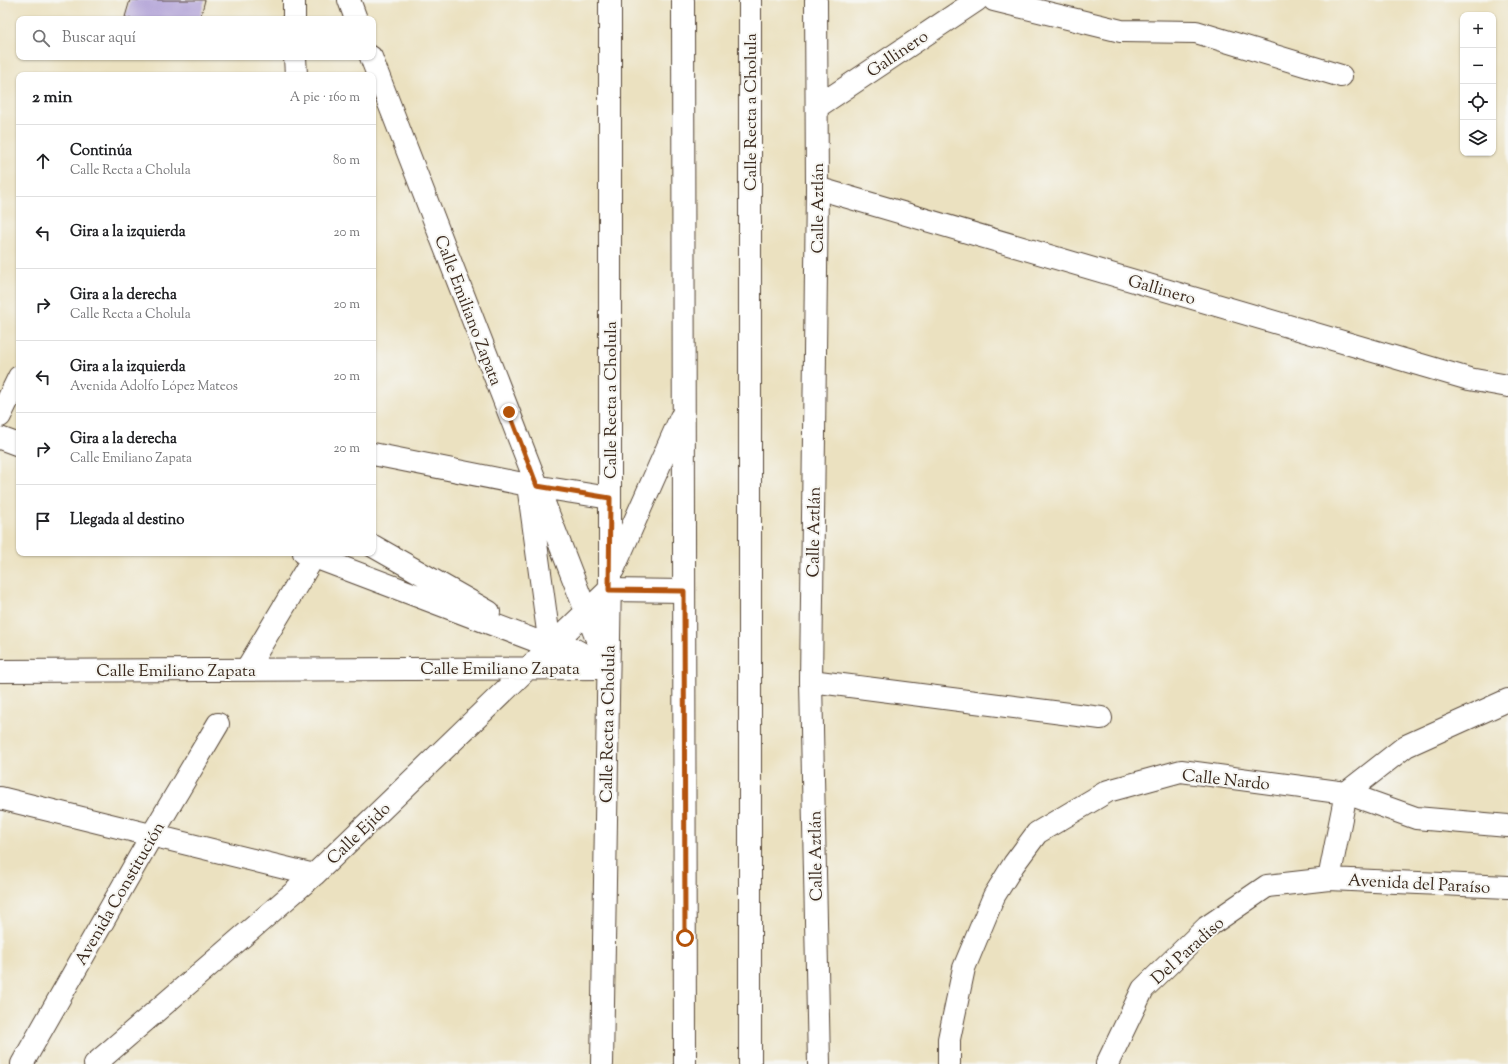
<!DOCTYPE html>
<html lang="es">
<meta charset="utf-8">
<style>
:root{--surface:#fff;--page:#f2f2f2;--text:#202124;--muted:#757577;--line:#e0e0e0}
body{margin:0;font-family:"Sorts Mill Goudy",serif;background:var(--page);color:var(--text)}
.controls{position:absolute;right:12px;top:12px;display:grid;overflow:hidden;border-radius:8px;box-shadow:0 1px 3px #0004}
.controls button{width:36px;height:36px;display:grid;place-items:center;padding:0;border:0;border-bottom:1px solid var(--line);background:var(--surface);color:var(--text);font:20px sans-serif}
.stop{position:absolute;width:12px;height:12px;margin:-9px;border:3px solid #b45309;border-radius:50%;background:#fff}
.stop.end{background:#b45309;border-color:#fff;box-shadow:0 1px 4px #0008}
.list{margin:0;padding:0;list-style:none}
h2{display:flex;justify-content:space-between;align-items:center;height:52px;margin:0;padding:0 16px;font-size:17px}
h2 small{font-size:13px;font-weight:400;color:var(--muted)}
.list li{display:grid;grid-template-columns:26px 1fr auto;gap:12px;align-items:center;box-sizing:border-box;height:72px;padding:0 16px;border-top:1px solid var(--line)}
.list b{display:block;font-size:15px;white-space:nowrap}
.list p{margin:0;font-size:13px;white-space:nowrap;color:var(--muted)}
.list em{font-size:13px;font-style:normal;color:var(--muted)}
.icon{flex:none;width:22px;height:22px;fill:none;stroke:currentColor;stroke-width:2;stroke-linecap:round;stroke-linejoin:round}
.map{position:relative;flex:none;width:1508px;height:1064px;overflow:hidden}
.search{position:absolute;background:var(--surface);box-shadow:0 1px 3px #0004;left:16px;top:16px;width:360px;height:44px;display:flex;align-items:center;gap:10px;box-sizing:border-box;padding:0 14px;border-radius:8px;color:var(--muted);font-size:15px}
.panel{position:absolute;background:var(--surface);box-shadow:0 1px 3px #0004;left:16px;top:72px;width:360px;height:484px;border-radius:8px}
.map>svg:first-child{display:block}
.building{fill:#af9fd6}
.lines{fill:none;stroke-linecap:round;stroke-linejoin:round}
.minor-casing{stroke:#554536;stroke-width:24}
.major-casing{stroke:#554536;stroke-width:24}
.minor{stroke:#fff;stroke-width:22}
.major{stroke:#fff;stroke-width:22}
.route{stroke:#b45309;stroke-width:5}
.labels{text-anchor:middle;stroke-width:4;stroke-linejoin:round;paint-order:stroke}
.street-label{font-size:17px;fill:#3b2a1e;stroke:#f6f6f2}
</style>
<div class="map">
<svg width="1508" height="1064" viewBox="0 0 1508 1064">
<rect width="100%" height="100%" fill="#f6f6f2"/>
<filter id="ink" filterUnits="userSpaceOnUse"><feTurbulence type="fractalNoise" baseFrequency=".025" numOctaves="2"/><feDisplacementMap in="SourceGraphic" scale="8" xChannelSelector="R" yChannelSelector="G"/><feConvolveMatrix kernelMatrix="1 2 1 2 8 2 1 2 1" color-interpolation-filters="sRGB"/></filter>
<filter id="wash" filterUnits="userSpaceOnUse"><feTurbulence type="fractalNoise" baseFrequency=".012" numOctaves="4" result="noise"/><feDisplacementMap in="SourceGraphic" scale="16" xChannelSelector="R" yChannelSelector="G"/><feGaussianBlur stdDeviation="0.9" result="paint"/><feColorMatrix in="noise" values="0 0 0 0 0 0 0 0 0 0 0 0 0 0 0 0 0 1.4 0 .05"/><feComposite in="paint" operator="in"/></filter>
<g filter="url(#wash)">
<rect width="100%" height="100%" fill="#ebe1c0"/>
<g id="blocks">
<path class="building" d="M130 0H205L200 19H133L125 17Z"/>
</g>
</g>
<g filter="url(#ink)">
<use href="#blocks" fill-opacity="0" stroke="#554536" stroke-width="1"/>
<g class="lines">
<g class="minor-casing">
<path id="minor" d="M294 0V19
M349 0 356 19
M994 0 1121 31 1196 32 1341 76
M295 57 296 75
M817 107 977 0
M817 188 1469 379 1508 386
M0 416 19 377
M0 438 19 445
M373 454 528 485 610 498
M528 485 550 646
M373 546 489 612
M304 553 563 651
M550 646 557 640 606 667
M246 670 316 553
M0 671 608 668 371 57
M811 681 1101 718
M0 798 314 875
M1329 879 1346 793 1406 746 1508 700
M22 1064 152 835 218 724
M95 1064 314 875 609 590 684 591
M949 1064V1039L964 968 994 896 1014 864 1037 833 1108 791 1181 771 1346 793 1416 818 1508 826
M1107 1064 1143 989 1207 927 1267 886 1329 879 1508 887"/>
</g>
<g class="major-casing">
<path id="major" d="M683 0 685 1064
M750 0V1064
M816 0 817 188 811 681 819 1064
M613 570 681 417
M602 1064 610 577V0"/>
</g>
<use href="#minor" class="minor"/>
<use href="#major" class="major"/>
</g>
</g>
<g class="lines" filter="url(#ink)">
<path class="route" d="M509 412 537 486 610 498 609 590 684 591 685 938"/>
</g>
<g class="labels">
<g class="street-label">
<text transform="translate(897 53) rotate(-34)" y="6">Gallinero</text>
<text transform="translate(750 112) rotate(-90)" y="6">Calle Recta a Cholula</text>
<text transform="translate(817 208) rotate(-90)" y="6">Calle Aztlán</text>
<text transform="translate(1162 289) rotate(16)" y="6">Gallinero</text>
<text transform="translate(469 310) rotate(69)" y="6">Calle Emiliano Zapata</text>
<text transform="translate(610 400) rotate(-90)" y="6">Calle Recta a Cholula</text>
<text transform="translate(813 532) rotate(-89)" y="6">Calle Aztlán</text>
<text x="500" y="674">Calle Emiliano Zapata</text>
<text x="176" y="676">Calle Emiliano Zapata</text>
<text transform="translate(607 724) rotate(-89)" y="6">Calle Recta a Cholula</text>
<text transform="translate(1226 779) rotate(6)" y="6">Calle Nardo</text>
<text transform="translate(358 833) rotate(-44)" y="6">Calle Ejido</text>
<text transform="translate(815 856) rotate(-91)" y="6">Calle Aztlán</text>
<text transform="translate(1419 883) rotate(3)" y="6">Avenida del Paraíso</text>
<text transform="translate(119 893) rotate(-60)" y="6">Avenida Constitución</text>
<text transform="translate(1187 950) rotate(-42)" y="6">Del Paradiso</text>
</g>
</g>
</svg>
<div class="controls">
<button>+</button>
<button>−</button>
<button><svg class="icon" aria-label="locate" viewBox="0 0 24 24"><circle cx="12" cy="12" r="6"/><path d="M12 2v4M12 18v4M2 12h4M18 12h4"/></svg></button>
<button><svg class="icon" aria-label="layers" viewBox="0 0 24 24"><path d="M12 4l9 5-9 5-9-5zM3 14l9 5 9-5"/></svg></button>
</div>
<div class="stop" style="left:685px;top:938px"></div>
<div class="stop end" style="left:509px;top:412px"></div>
<div class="search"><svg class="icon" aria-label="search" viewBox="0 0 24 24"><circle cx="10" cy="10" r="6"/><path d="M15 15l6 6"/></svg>Buscar aquí</div>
<section class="panel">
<h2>2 min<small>A pie · 160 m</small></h2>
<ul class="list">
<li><svg class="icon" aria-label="ahead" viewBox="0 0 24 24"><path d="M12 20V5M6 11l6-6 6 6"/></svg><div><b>Continúa</b><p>Calle Recta a Cholula</p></div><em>80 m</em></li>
<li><svg class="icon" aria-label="left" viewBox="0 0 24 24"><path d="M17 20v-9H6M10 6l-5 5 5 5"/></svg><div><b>Gira a la izquierda</b></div><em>20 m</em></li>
<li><svg class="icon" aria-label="right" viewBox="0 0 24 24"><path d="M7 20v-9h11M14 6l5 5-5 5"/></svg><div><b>Gira a la derecha</b><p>Calle Recta a Cholula</p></div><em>20 m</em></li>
<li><svg class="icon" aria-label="left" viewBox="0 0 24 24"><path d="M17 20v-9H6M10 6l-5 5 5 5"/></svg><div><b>Gira a la izquierda</b><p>Avenida Adolfo López Mateos</p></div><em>20 m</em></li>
<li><svg class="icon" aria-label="right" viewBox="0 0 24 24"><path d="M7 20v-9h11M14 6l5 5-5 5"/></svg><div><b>Gira a la derecha</b><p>Calle Emiliano Zapata</p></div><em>20 m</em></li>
<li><svg class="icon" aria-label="arrive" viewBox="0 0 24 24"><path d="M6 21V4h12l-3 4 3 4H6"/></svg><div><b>Llegada al destino</b></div></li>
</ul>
</section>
</div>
